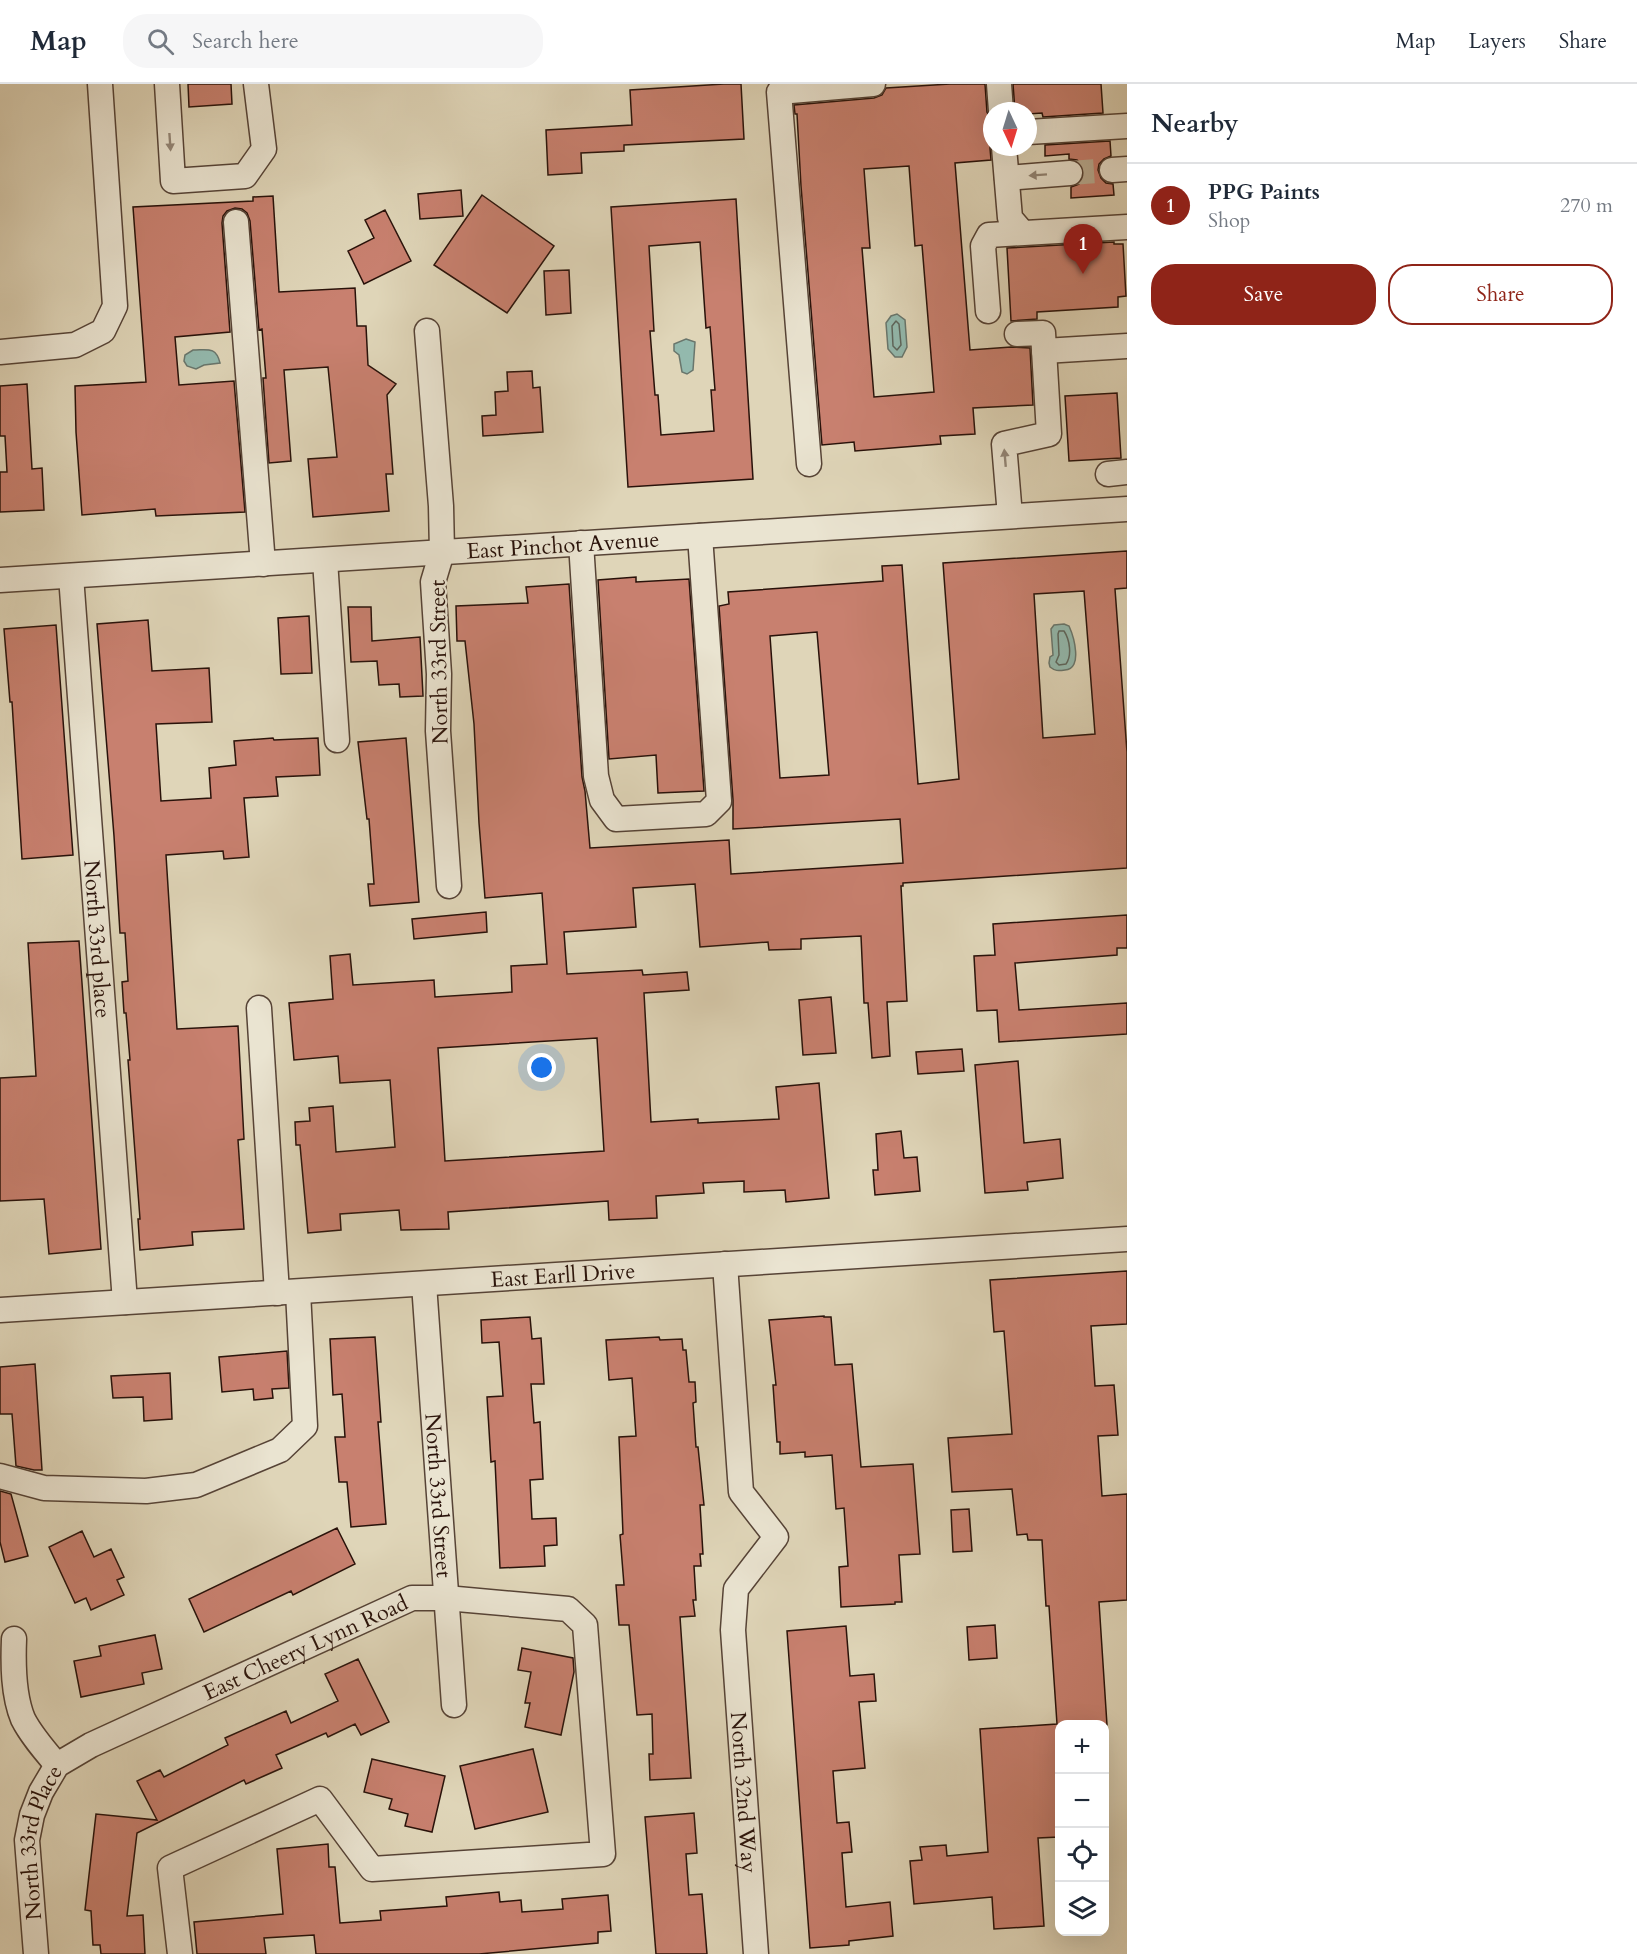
<!DOCTYPE html>
<meta charset="utf-8">
<style>
:root{--surface:#fff;--page:#f6f6f7;--text:#1f2937;--muted:#747a83;--line:#e0e1e3;--accent:#8f2418}
body{margin:0;font-family:Cardo,serif;background:var(--page);color:var(--text)}
.controls{position:absolute;right:18px;bottom:18px;display:grid;overflow:hidden;border-radius:12px;box-shadow:0 6px 24px #0002}
.controls button{width:54px;height:54px;display:grid;place-items:center;padding:0;border:0;border-bottom:2px solid var(--line);background:var(--surface);color:var(--text);font:30px sans-serif}
.compass{position:absolute;left:983px;top:18px;width:54px;height:54px;border-radius:50%;background:var(--surface);box-shadow:0 6px 24px #0002;rotate:176deg}
.you{position:absolute;left:542px;top:984px;width:21px;height:21px;margin:-15px;border:4px solid #fff;border-radius:50%;background:#1a73e8;box-shadow:0 0 0 9px #1a73e833}
.badge{display:grid;place-items:center;width:39px;height:39px;border-radius:50%;background:var(--accent);color:#fff;font-size:20px;font-weight:700}
.pin{position:absolute;translate:-50% -50px;filter:drop-shadow(0 2px 3px #0008)}
.pin::after{content:'';position:absolute;top:32px;width:21px;height:18px;background:inherit;clip-path:polygon(0 0,100% 0,50% 100%)}
.list{margin:0;padding:0;list-style:none}
h2{display:flex;justify-content:space-between;align-items:center;height:78px;margin:0;padding:0 24px;font-size:26px}
h2 small{font-size:20px;font-weight:400;color:var(--muted)}
.list li{display:grid;grid-template-columns:39px 1fr auto;gap:18px;align-items:center;box-sizing:border-box;height:84px;padding:0 24px;border-top:2px solid var(--line)}
.list b{display:block;font-size:22px;white-space:nowrap}
.list p{margin:0;font-size:20px;white-space:nowrap;color:var(--muted)}
.list em{font-size:20px;font-style:normal;color:var(--muted)}
.actions{display:flex;gap:12px;padding:18px 24px}
.actions a{flex:1;padding:14px 0;border:2px solid var(--accent);border-radius:24px;text-align:center;font-size:21px;color:var(--accent)}
.actions .main{background:var(--accent);color:#fff}
.icon{flex:none;width:33px;height:33px;fill:none;stroke:currentColor;stroke-width:2;stroke-linecap:round;stroke-linejoin:round}
.map{position:relative;flex:none;width:1127px;height:1870px;overflow:hidden}
header{display:flex;align-items:center;gap:36px;box-sizing:border-box;height:84px;padding:0 30px;background:var(--surface);border-bottom:2px solid var(--line)}
header strong{font-size:28px}
nav{display:flex;gap:33px;margin-inline-start:auto;font-size:21px}
.search{width:420px;height:54px;background:var(--page);display:flex;align-items:center;gap:15px;box-sizing:border-box;padding:0 21px;border-radius:24px;color:var(--muted);font-size:22px}
main{display:flex}
aside{flex:1;background:var(--surface)}
.map>svg:first-child{display:block}
.water{fill:#93b9ad;stroke:#69766c;stroke-width:1.5}
.lines{fill:none;stroke-linecap:round;stroke-linejoin:round}
.shore{stroke:#5e665c;stroke-width:1.5}
.building{fill:#c8806f;stroke:#29120a;stroke-width:1.5;fill-rule:evenodd}
.minor-tunnel{stroke:#bbae95;stroke-width:24;stroke-dasharray:24 12;stroke-linecap:butt}
.minor-casing{stroke:#564336;stroke-width:27}
.minor{stroke:#eae4d1;stroke-width:24}
.oneway{fill:#938677}
.labels{text-anchor:middle;stroke-width:4.5;stroke-linejoin:round;paint-order:stroke}
.street-label{font-size:22px;fill:#29120a;stroke:#eae4d1}
</style>
<header>
<strong>Map</strong>
<div class="search"><svg class="icon" aria-label="search" viewBox="0 0 24 24"><circle cx="10" cy="10" r="6"/><path d="M15 15l6 6"/></svg>Search here</div>
<nav><a>Map</a><a>Layers</a><a>Share</a></nav>
</header>
<main>
<div class="map">
<svg width="1127" height="1870" viewBox="0 0 1127 1870">
<rect width="100%" height="100%" fill="#dfd5b8"/>
<filter id="stains"><feTurbulence type="fractalNoise" baseFrequency=".00333" numOctaves="4"/><feColorMatrix values="0 0 0 0 .2 0 0 0 0 .09 0 0 0 0 .02 0 0 0 .5 -.17"/></filter>
<radialGradient id="worn" r=".72"><stop offset=".6" stop-color="#630" stop-opacity="0"/><stop offset="1" stop-color="#630" stop-opacity=".3"/></radialGradient>
<path class="water" d="M897 230 905 236 907 263 902 273H895L888 265 886 239 891 232Z
M686 255 695 258 693 286 687 290 682 288 679 271 674 267V260Z
M193 266C207 266 216 262 220 279L204 281 196 285 187 282 184 277 185 271Z
M1064 540 1069 542C1074 553 1083 585 1065 586 1058 587 1055 587 1050 583L1049 579 1050 573 1053 571 1051 545 1054 541Z"/>
<g class="lines">
<path class="shore" d="M896 237 899 240 901 261 897 266 893 262 892 242Z
M1059 547H1064C1070 556 1072 572 1066 580L1059 581 1056 578 1059 571 1058 550Z"/>
</g>
<path class="building" d="M188 0H231L232 20 189 23Z
M724 0H741L744 55 624 61V67L581 69 582 89 548 91 546 46 632 41 630 6Z
M950 0H985L987 28 992 38V56L990 64 991 76 955 79 970 266 1011 263 1030 264 1033 321 973 324 975 350 940 352 941 360 855 367 854 358 822 361 801 102 797 30H795L794 21 874 14 882 11 886 4ZM909 82 915 162 922 161 934 308 874 313 862 164H870L864 85Z
M1013 0H1101L1103 29 1043 33 1042 29 1028 30V27H1015Z
M1110 57 1111 72 1104 75 1099 80 1098 86 1101 94 1106 99 1113 100 1114 111 1071 114V103L1079 100 1083 95 1084 87 1082 81 1077 76 1069 75V70L1045 72V61Z
M461 106 463 132 420 135 418 110Z
M482 111 554 162 507 229 434 181Z
M273 112 279 208 355 204 357 242H366L368 281 396 300 387 311 393 390H386L389 427 313 433 308 375 337 373 328 283 284 286 291 377 269 379 263 294H266L262 245 259 246 250 137 247 129 242 125 235 124 227 127 223 132 222 139 230 248 175 253 179 301 234 297 245 428 156 432 155 425 82 431 76 348 75 302 146 298 133 123 253 117V113Z
M736 115 753 395 628 403 611 123ZM700 158 706 244 710 243 715 306H711L714 347 661 351 658 311H655L650 247H654L649 162Z
M385 126 411 177 364 200 348 167 374 154 365 136Z
M1114 158V160H1123L1126 212 1118 213V223L1037 228V235L1011 237 1007 164Z
M569 186 571 229 546 231 544 187Z
M532 287 533 304 540 303 543 348 483 352 482 332 496 331 495 308 508 307 507 288Z
M27 300 32 385 42 384 44 426 0 428V388H7L5 352H0V302Z
M1117 309 1121 374 1069 377 1065 312Z
M1127 467V504L1115 505 1127 668V784L903 799V802H901L907 917 887 918 890 972 872 974 868 919H864L861 852 801 855V865L769 866 768 858 700 863 695 800 633 804 636 843 564 848 567 890 642 886 643 891 687 888 689 906 644 909 651 1038 698 1035V1039L779 1035 776 1003 819 999 829 1114 786 1118 785 1106 744 1108V1097L703 1099 704 1109 656 1112 657 1134 609 1136 608 1117 448 1128 449 1145 401 1146 399 1126 340 1130 341 1146 308 1149 300 1061H296L295 1038 310 1037 309 1024 333 1022 336 1068 395 1063 390 996 340 999 338 972 294 976 289 919 333 915 330 872 350 870 353 901 434 896 435 913 512 908 511 882 547 880 542 809 485 814 479 739 474 640 465 557H457L456 522 528 519 526 503 569 500 582 693 585 707 590 764 729 756 731 790 903 779 900 735 733 745V716L719 522 729 520 728 508 883 497 882 482 902 481 918 700 959 695 943 479ZM1084 507 1095 650 1043 654 1034 510ZM817 548 829 691 780 694 770 552ZM597 954 604 1067 445 1077 438 964Z
M636 493V498L689 495 704 707 658 709 656 671 609 675 598 496Z
M348 523H371L372 557 420 553 423 612 400 613 399 600 379 601 377 577 351 578Z
M309 532 312 589 281 590 278 534Z
M148 536 152 587 209 584 212 638 156 640 161 717 211 714 209 684 236 681 234 657 273 654 274 656 318 654 320 691 276 693 278 712 244 714 249 773 224 775 223 767 166 771 177 945 238 942 244 1055 238 1056 244 1145 192 1148 193 1161 140 1166 138 1135H140L128 976H130L126 929H124L122 898 128 897 125 849H120L114 752 97 540Z
M56 541 73 771 22 775 12 618H10L4 545Z
M406 654 419 818 370 822 368 800H374L369 735H367L358 658Z
M486 828 487 848 414 855 412 835Z
M1127 831V864H1117V871L1015 879 1019 926 1127 919V950L999 958 997 926 977 927 974 872 995 871 993 840Z
M79 857 101 1165 49 1170 44 1115 0 1117V994L36 992 28 859Z
M831 913 836 969 803 971 799 916Z
M962 965 964 987 918 990 916 968Z
M1018 977 1024 1059 1060 1055 1063 1094 1027 1098 1028 1106 985 1109 975 981Z
M901 1047 904 1074 917 1073 920 1107 875 1111 873 1086H878L876 1050Z
M1127 1187V1240L1091 1242 1095 1302 1114 1301 1118 1351 1098 1352 1102 1412 1127 1410V1516L1099 1518 1107 1641H1059V1753L1038 1754 1044 1842 994 1845 992 1813 914 1820 910 1777 922 1776 920 1763 946 1761 947 1772 988 1768 980 1645 1057 1640 1049 1522H1046L1042 1456H1028L1027 1450 1017 1451 1012 1405 952 1408 948 1354 1012 1350 1004 1247 994 1248 990 1196Z
M824 1232V1233H831L835 1281 852 1280 861 1383 913 1380 920 1470 899 1471 902 1518H895V1520L841 1523 839 1483 848 1482 844 1424 836 1425 832 1371 805 1373V1368L780 1370V1358H777L773 1301H776L769 1236Z
M530 1233 532 1255 541 1254 544 1300H531L534 1339 540 1338 543 1395 530 1396 532 1435 556 1434 557 1461 544 1462 545 1482 500 1484 495 1377 491 1378 487 1313 503 1312 499 1258 482 1259 481 1236Z
M375 1253 381 1338H378L386 1440 351 1443 347 1398H339L335 1353H345L342 1310 333 1311 330 1255Z
M659 1253 660 1256 682 1255 683 1266H686L689 1298H695L696 1318 693 1319 696 1363H698L704 1421H700L703 1470H700L701 1482H694L696 1516H693L695 1532 680 1533 691 1694 650 1696 649 1670H653L652 1630 637 1631 629 1541H619L616 1501H624L620 1451 623 1450 619 1353 636 1352 632 1294 609 1296 606 1256Z
M287 1267 289 1304 272 1305 273 1314 254 1316 253 1305 222 1308 219 1273Z
M35 1280 42 1386H34L16 1382 12 1330H0V1283Z
M170 1289 172 1335 144 1337 143 1313 113 1314 111 1292Z
M0 1407 11 1410 28 1472 5 1478 0 1458Z
M969 1425 972 1467 953 1468 951 1426Z
M337 1444 355 1480 293 1511 291 1507 204 1548 189 1515Z
M82 1447 94 1473 111 1465 124 1493 117 1496 124 1511 91 1526 86 1514 75 1519 49 1463Z
M995 1541 997 1574 969 1576 967 1543Z
M846 1542 850 1592 874 1590 876 1617 859 1618 865 1684 833 1687 837 1739 849 1738 852 1768 842 1769 846 1823 890 1818 893 1852 849 1857V1861L810 1864 787 1547Z
M155 1551 162 1585 142 1589 144 1600 81 1613 74 1577 101 1572 99 1562Z
M522 1564 573 1574 574 1588 561 1651 525 1643 530 1619H525L531 1588 518 1586Z
M358 1575 389 1638 361 1651 355 1640 328 1653 326 1649 276 1671 282 1684 246 1700 244 1696 137 1749 127 1832 143 1831 145 1870H101L100 1861H93L91 1827 85 1826 96 1730 157 1736 137 1697 160 1686 164 1693 228 1661 225 1654 286 1627 291 1639 338 1617 325 1590Z
M533 1665 548 1728 475 1745 460 1682Z
M372 1675 445 1692 432 1748 405 1742 408 1730 389 1725 392 1715 364 1708Z
M694 1729 697 1769 686 1770 689 1811 702 1810 707 1870H656L645 1733Z
M328 1760 329 1783H335L340 1839 381 1836 380 1827 447 1822 446 1813 499 1808 500 1818 521 1816 522 1828 563 1825 562 1815 608 1811 611 1847 598 1848V1859L479 1870H316L314 1851 264 1854 266 1870H197L194 1838 283 1830 277 1765Z"/>
<g class="lines">
<path class="minor-tunnel" d="M1070 89 1112 86"/>
<g class="minor-casing">
<g id="minor">
<path d="M167 0 173 97 245 92 264 65 256 0"/>
<path d="M999 0 1001 27"/>
<path d="M1028 48 1127 42"/>
<path d="M1004 63 1010 134 1022 148"/>
<path d="M1112 86 1127 85"/>
<path d="M1007 94 1070 89"/>
<path d="M236 138 263 480"/>
<path d="M988 227 983 162 989 151 1127 143"/>
<path d="M427 247 441 422 442 468 433 498 439 590 438 647 449 802"/>
<path d="M1044 267 1127 262"/>
<path d="M0 268 75 261 103 247 115 222 100 0"/>
<path d="M809 380 779 8 873 0"/>
<path d="M1108 390 1127 388"/>
<path d="M1010 432 1004 360 1049 350 1043 249 1017 250"/>
<path d="M581 459 596 692 602 716 616 735 706 730 719 717 700 452"/>
<path d="M325 476 337 656"/>
<path id="s1" d="M71 492 125 1218"/>
<path id="s2" d="M0 496 1127 425"/>
<path d="M259 924 277 1209"/>
<path id="s3" d="M725 1180 741 1408 776 1453 736 1505 733 1546 756 1870"/>
<path id="s4" d="M424 1200 454 1621"/>
<path id="s5" d="M0 1226 1127 1155"/>
<path d="M0 1392 44 1404 146 1407 196 1401 280 1366 305 1342 298 1208"/>
<path d="M14 1555C13 1580 13 1611 23 1635 31 1651 45 1667 57 1681"/>
<path id="s6" d="M36 1870 27 1756 32 1731 41 1708 57 1681 91 1661 412 1514H446L568 1525 585 1541 603 1770 372 1785 320 1715 170 1784 180 1870"/>
</g>
</g>
<use href="#minor" class="minor"/>
</g>
<defs><path id="oneway-solid" d="M-6-.8H1V-3.2L6.5 0L1 3.2V.8H-6Z" transform="scale(1.5)"/></defs>
<g class="oneway">
<use href="#oneway-solid" transform="translate(170 58) rotate(86)"/>
<use href="#oneway-solid" transform="translate(1038 91) rotate(176)"/>
<use href="#oneway-solid" transform="translate(1005 374) rotate(-95)"/>
</g>
<g class="labels">
<g class="street-label">
<text dy="8" stroke="none"><textPath href="#s2" startOffset="564">East Pinchot Avenue</textPath></text>
<text transform="translate(438 578) rotate(-91)" y="8">North 33rd Street</text>
<text dy="8" stroke="none"><textPath href="#s1" startOffset="364">North 33rd place</textPath></text>
<text dy="8" stroke="none"><textPath href="#s5" startOffset="564">East Earll Drive</textPath></text>
<text dy="8" stroke="none"><textPath href="#s4" startOffset="212">North 33rd Street</textPath></text>
<text dy="8" stroke="none"><textPath href="#s6" startOffset="471">East Cheery Lynn Road</textPath></text>
<text dy="8" stroke="none"><textPath href="#s3" startOffset="555">North 32nd Way</textPath></text>
<text dy="8" stroke="none"><textPath href="#s6" startOffset="114">North 33rd Place</textPath></text>
</g>
</g>
<rect width="100%" height="100%" filter="url(#stains)"/>
<rect width="100%" height="100%" fill="url(#worn)"/>
</svg>
<div class="controls">
<button>+</button>
<button>−</button>
<button><svg class="icon" aria-label="locate" viewBox="0 0 24 24"><circle cx="12" cy="12" r="6"/><path d="M12 2v4M12 18v4M2 12h4M18 12h4"/></svg></button>
<button><svg class="icon" aria-label="layers" viewBox="0 0 24 24"><path d="M12 4l9 5-9 5-9-5zM3 14l9 5 9-5"/></svg></button>
</div>
<svg class="compass" viewBox="-18 -18 36 36"><path d="M0-13l5 13h-10z" fill="#e53935"/><path d="M0 13l5-13h-10z" fill="#747a83"/></svg>
<div class="you"></div>
<div class="pin badge" style="left:1083px;top:190px">1</div>
</div>
<aside>
<h2>Nearby<small></small></h2>
<ul class="list">
<li><span class="badge">1</span><div><b>PPG Paints</b><p>Shop</p></div><em>270 m</em></li>
</ul>
<div class="actions"><a class="main">Save</a><a>Share</a></div>
</aside>
</main>
